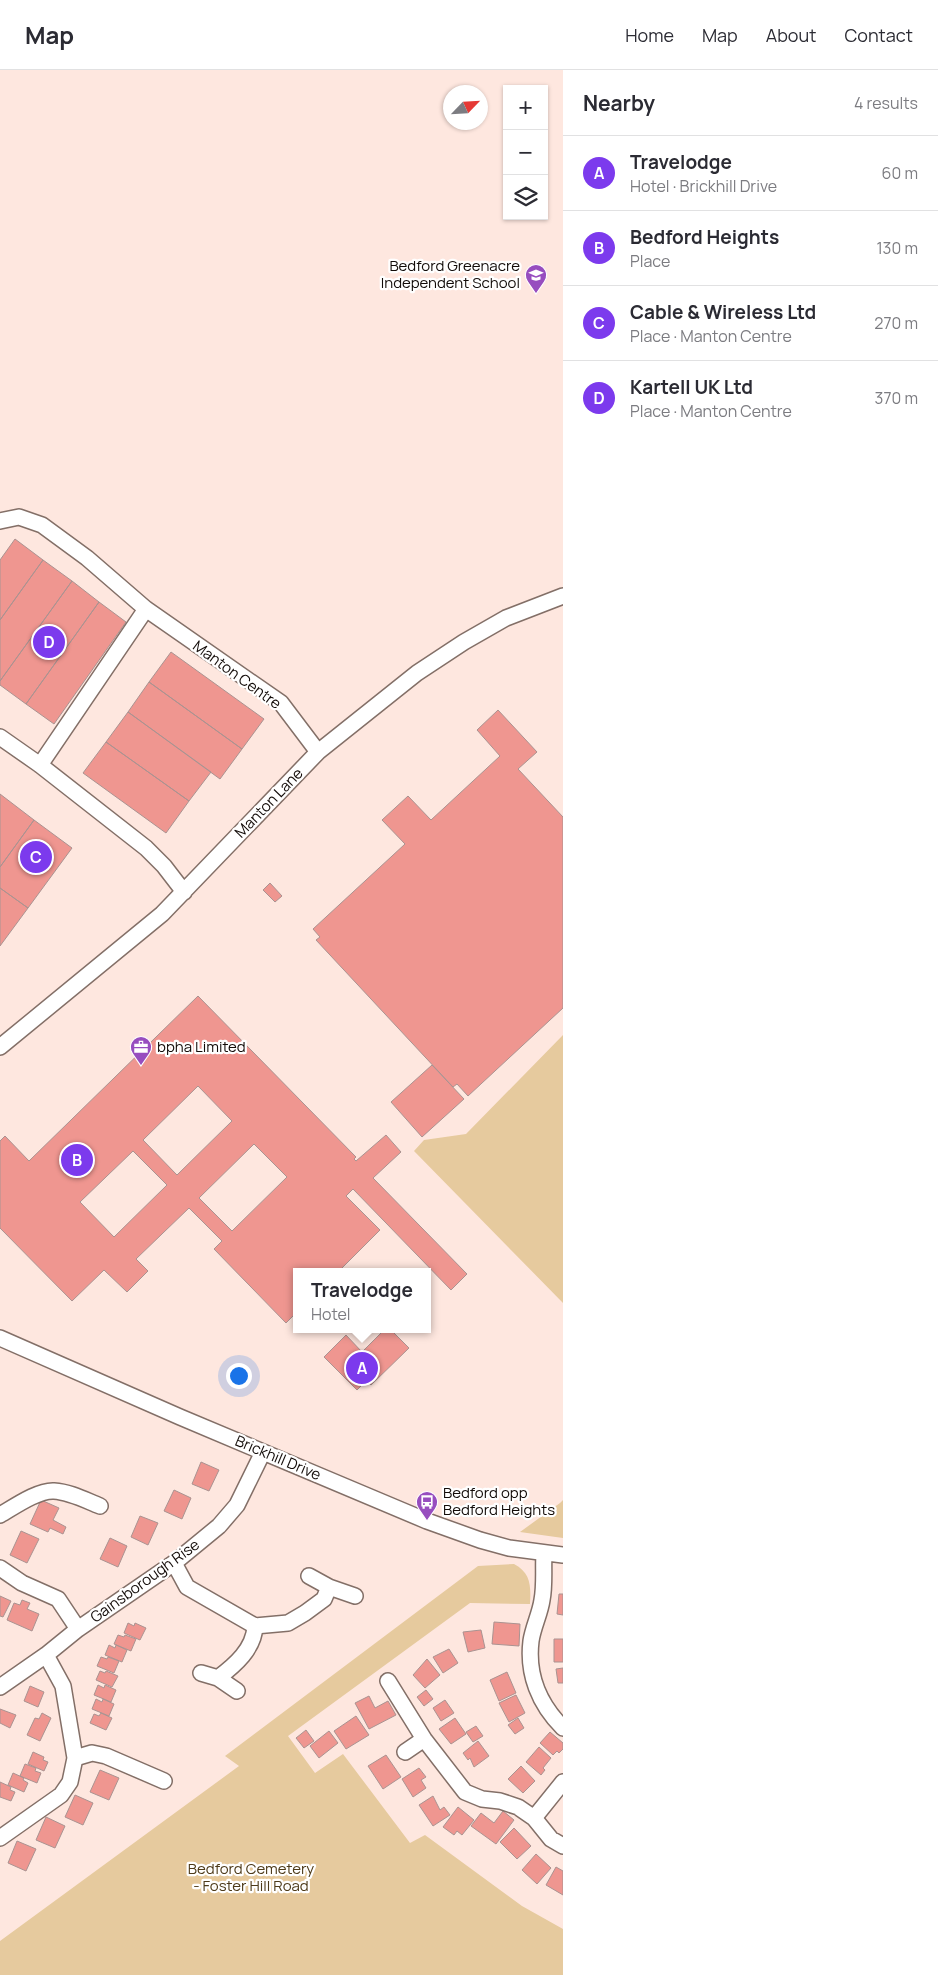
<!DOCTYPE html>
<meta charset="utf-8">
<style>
:root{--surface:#fff;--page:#f2f2f3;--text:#2b2b33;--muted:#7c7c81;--line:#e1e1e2;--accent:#7c3aed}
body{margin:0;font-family:Manrope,sans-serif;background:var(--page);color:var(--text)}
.controls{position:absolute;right:15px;top:15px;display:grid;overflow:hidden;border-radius:0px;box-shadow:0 1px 4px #0004}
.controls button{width:45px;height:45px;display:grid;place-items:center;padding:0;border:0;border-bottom:1px solid var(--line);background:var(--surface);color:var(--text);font:25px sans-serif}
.compass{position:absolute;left:443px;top:15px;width:45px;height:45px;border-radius:50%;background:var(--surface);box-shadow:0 1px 4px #0004;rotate:65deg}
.you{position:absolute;left:238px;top:1305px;width:18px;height:18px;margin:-12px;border:4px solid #fff;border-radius:50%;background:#1a73e8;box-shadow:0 0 0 8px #1a73e833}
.badge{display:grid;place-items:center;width:32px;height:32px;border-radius:50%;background:var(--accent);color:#fff;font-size:16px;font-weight:700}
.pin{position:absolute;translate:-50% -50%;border:2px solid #fff;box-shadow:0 1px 5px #0006}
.popup{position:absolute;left:293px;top:1198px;width:138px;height:65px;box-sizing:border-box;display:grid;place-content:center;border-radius:0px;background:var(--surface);filter:drop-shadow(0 1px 4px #0005);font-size:16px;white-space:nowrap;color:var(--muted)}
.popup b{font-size:19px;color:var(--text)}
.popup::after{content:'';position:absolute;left:50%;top:100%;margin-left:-10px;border:10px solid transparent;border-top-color:var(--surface)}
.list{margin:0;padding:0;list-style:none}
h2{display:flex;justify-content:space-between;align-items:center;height:65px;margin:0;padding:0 20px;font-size:21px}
h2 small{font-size:16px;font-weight:400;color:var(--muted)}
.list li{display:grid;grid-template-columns:32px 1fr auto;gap:15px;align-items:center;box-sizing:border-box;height:75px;padding:0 20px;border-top:1px solid var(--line)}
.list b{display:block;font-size:19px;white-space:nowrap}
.list p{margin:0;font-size:16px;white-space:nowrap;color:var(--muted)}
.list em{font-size:16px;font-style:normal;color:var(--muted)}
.icon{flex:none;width:28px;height:28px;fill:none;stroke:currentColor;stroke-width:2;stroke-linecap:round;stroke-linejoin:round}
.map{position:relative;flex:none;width:563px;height:1905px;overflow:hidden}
header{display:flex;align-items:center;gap:30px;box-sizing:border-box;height:70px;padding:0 25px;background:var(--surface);border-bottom:1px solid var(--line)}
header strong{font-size:24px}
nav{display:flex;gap:28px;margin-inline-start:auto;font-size:18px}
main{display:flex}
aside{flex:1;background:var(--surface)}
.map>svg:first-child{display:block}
.green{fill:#e6ca9e}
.building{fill:#ef9690;stroke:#aa9391;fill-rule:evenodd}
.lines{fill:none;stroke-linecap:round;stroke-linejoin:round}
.minor-casing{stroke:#836f67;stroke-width:18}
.minor{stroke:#fff;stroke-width:15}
.labels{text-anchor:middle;stroke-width:4.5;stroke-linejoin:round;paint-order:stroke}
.poi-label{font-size:15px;fill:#120b08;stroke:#fff;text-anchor:start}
.street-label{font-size:15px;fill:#120b08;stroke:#fff}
.park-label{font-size:15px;fill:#4d3a19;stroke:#fff}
</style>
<header>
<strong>Map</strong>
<nav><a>Home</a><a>Map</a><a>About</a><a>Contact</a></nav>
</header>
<main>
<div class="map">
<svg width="563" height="1905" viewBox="0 0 563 1905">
<rect width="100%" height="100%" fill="#fee7df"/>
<path class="green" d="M563 965V1233L414 1081 424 1070 466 1064Z
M563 1430V1468L520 1462 560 1433Z
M514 1494C531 1503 531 1516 530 1534L470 1533 288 1666 315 1703 343 1684 410 1773 425 1765 522 1836 563 1859V1905H0V1871L239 1696 225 1686 478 1496Z"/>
<path class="building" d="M15 469 43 490 0 550V490Z
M43 490 72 511 0 611V550Z
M72 511 99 532 26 634 0 615V611Z
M99 532 126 552 54 654 26 634Z
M171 582 264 649 242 679 149 612Z
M149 612 242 679 220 709 128 642Z
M498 640 537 682 518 699 563 747V938L468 1026 457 1014 453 1017 316 870 320 867 313 859 405 774 382 750 408 726 431 750 500 686 477 660Z
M128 642 211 702 189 731 106 672Z
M106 672 189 731 166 763 83 703Z
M0 724 34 750 0 797Z
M34 750 72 778 28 838 0 818V797Z
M270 813 282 826 275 832 263 820Z
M0 818 28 838 0 876Z
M198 926 356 1087 354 1089 356 1091 386 1065 401 1082 373 1108 467 1204 451 1220 353 1119 346 1126 380 1160 338 1202H297V1242L286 1253 214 1179 222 1171 189 1138 136 1189 148 1201 127 1222 104 1200 72 1231 0 1158V1071L5 1066 29 1091ZM198 1016 232 1051 177 1105 143 1070ZM254 1074 287 1107 232 1161 199 1128ZM133 1081 167 1115 114 1167 80 1132Z
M432 995 464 1029 422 1067 391 1032Z
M385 1259H390L409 1278 371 1315 367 1310 357 1320 324 1287 346 1265 362 1282Z
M201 1392 219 1400 209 1421 192 1414Z
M174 1420 191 1428 182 1449 164 1441Z
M41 1430 59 1438 53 1450 66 1457 63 1464 50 1458 48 1462 30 1454Z
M140 1446 158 1453 148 1475 131 1467Z
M21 1461 39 1469 27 1493 10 1485Z
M110 1468 127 1476 118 1497 100 1489Z
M559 1524H563V1545L557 1544Z
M0 1526 11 1531 3 1547 0 1546Z
M22 1530 30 1533 27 1539 39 1544 32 1561 7 1550 14 1533 20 1535Z
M494 1552 520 1554 519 1576 492 1574Z
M128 1553 134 1556 135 1553 146 1558 140 1570 124 1563Z
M481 1560 485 1578 468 1582 463 1562Z
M118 1565 124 1567 125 1565 136 1569 131 1581 114 1574Z
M554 1569H563V1592H554Z
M109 1575 115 1578 116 1575 127 1580 122 1592 105 1585Z
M449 1579 458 1593 443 1603 433 1587Z
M101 1587 107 1589 108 1587 119 1591 114 1603 97 1596Z
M427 1589 440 1605 425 1618 413 1605Z
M563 1598V1613H558L556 1599Z
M100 1601 105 1603 106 1601 118 1606 112 1617 96 1610Z
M507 1602 516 1623 499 1631 490 1610Z
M98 1615 104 1618 105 1615 116 1620 111 1632 94 1625Z
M30 1616 44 1622 38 1637 24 1631Z
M426 1620 433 1629 424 1636 417 1627Z
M516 1625 525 1643 509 1652 499 1633Z
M369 1626 375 1638 388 1631 396 1645 369 1659 355 1633Z
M96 1629 102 1632 103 1629 114 1634 109 1646 92 1639Z
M445 1630 454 1643 441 1651 433 1638Z
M0 1639 16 1645 10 1658 0 1653Z
M42 1643 51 1648 40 1671 27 1665 35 1648 39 1649Z
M101 1643 112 1648 106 1660 90 1653 94 1644 99 1646Z
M356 1646 369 1665 346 1679 334 1661Z
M455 1648 466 1664 451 1674 439 1659Z
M518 1648 524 1658 515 1664 508 1655Z
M476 1656 483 1666 473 1672 466 1662Z
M306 1660 314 1671 304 1678 296 1668Z
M329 1661 338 1673 319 1688 310 1676Z
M550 1662 563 1673V1679L559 1683 557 1681 553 1685 540 1673Z
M478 1671 489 1686 474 1697 470 1688 468 1690 463 1683Z
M539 1677 551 1688 543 1698 545 1700 541 1705 526 1692Z
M33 1682 44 1687 43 1690 48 1692 44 1701 28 1694Z
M386 1685 401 1707 383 1719 368 1696Z
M25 1694 36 1698 35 1701 41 1703 37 1713 20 1706Z
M521 1696 535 1711 523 1723 508 1709Z
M419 1698 426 1707 421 1710 426 1718 413 1727 402 1709Z
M100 1700 119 1708 109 1730 90 1722Z
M13 1703 24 1708 23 1710 28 1713 24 1722 8 1715Z
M0 1712 11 1717 10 1720 15 1722 11 1731 0 1727Z
M75 1725 93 1733 83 1755 65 1747Z
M433 1726 440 1740 444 1737 450 1745 433 1756 419 1735Z
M458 1737 474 1750 462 1765 457 1761 454 1765 443 1757Z
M503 1741 514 1750 496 1774 471 1756 481 1743 494 1753Z
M46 1747 65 1756 55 1778 36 1770Z
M514 1758 531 1776 517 1789 500 1772Z
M17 1771 36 1779 26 1801 8 1793Z
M536 1784 551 1798 537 1814 522 1800Z
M556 1797 563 1801V1825L546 1815Z"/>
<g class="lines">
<g class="minor-casing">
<path id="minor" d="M0 451 19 447 42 455 87 488 146 539 281 633 318 682
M0 667 40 695 146 778 164 796 184 822
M40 695 146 539
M0 977 162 844 318 682 417 603 464 572 506 548 563 526
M0 1268 180 1347 427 1451 480 1470 509 1478 563 1485
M0 1445C14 1437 38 1420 54 1421 70 1422 85 1430 100 1436
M544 1483C543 1498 545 1515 542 1530 540 1544 533 1557 531 1571 527 1604 539 1634 563 1658
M174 1493 187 1517 255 1556 288 1553 305 1543 324 1529 329 1517
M0 1498 22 1513 58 1529 78 1559
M309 1506 329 1517 355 1526
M201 1603 218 1608 237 1621
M218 1608C235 1595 254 1579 255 1556
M388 1611 424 1669 465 1722 482 1729 500 1731 518 1737 534 1748 551 1769 563 1776
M0 1617 46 1585 78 1559 174 1493 219 1456 237 1435 263 1382
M405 1682 424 1669
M75 1688 92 1683 106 1686 164 1711
M534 1748 563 1712
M0 1768 61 1725 70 1712 75 1688 63 1616 46 1585"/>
</g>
<use href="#minor" class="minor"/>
</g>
<defs>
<g id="school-pin" transform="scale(1.125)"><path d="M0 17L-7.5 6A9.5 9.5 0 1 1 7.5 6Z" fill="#974dbf" stroke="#fff"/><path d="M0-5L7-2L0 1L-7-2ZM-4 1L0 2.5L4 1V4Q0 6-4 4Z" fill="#fff"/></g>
<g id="office-pin" transform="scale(1.125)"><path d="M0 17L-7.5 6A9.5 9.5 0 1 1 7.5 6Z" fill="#974dbf" stroke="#fff"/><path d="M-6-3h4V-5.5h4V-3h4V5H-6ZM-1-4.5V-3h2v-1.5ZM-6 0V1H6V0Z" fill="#fff"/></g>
<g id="bus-pin" transform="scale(1.125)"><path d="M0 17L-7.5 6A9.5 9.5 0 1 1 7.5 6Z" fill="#974dbf" stroke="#fff"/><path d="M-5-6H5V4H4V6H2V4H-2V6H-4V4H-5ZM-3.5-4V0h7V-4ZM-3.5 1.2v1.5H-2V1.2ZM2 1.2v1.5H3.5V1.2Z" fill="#fff"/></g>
</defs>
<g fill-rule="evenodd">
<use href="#school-pin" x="536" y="205"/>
<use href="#office-pin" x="141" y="977"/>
<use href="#bus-pin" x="427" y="1432"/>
</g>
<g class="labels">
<g class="poi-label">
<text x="520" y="201" text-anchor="end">Bedford Greenacre<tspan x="520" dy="17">Independent School</tspan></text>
<text x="157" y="982">bpha Limited</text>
<text x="443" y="1428">Bedford opp<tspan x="443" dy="17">Bedford Heights</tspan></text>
</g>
<g class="street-label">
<text transform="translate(237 605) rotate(36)" y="5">Manton Centre</text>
<text transform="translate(269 733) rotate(-46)" y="5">Manton Lane</text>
<text transform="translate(278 1388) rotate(23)" y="5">Brickhill Drive</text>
<text transform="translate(145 1511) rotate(-36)" y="5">Gainsborough Rise</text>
</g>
<g class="park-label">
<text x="251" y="1804">Bedford Cemetery<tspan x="251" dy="17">- Foster Hill Road</tspan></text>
</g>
</g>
</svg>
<div class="controls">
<button>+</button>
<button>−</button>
<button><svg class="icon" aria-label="layers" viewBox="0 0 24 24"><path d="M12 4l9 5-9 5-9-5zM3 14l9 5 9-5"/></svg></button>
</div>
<svg class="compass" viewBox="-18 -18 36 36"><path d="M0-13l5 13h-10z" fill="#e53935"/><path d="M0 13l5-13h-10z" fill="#7c7c81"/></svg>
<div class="you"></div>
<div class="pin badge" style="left:362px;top:1298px">A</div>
<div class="popup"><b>Travelodge</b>Hotel</div>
<div class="pin badge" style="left:77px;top:1090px">B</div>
<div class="pin badge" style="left:36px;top:787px">C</div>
<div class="pin badge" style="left:49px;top:572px">D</div>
</div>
<aside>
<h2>Nearby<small>4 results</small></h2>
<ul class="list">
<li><span class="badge">A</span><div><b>Travelodge</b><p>Hotel · Brickhill Drive</p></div><em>60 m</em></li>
<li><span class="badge">B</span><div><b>Bedford Heights</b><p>Place</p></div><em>130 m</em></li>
<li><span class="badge">C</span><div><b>Cable &amp; Wireless Ltd</b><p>Place · Manton Centre</p></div><em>270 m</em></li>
<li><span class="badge">D</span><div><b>Kartell UK Ltd</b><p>Place · Manton Centre</p></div><em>370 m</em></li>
</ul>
</aside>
</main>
